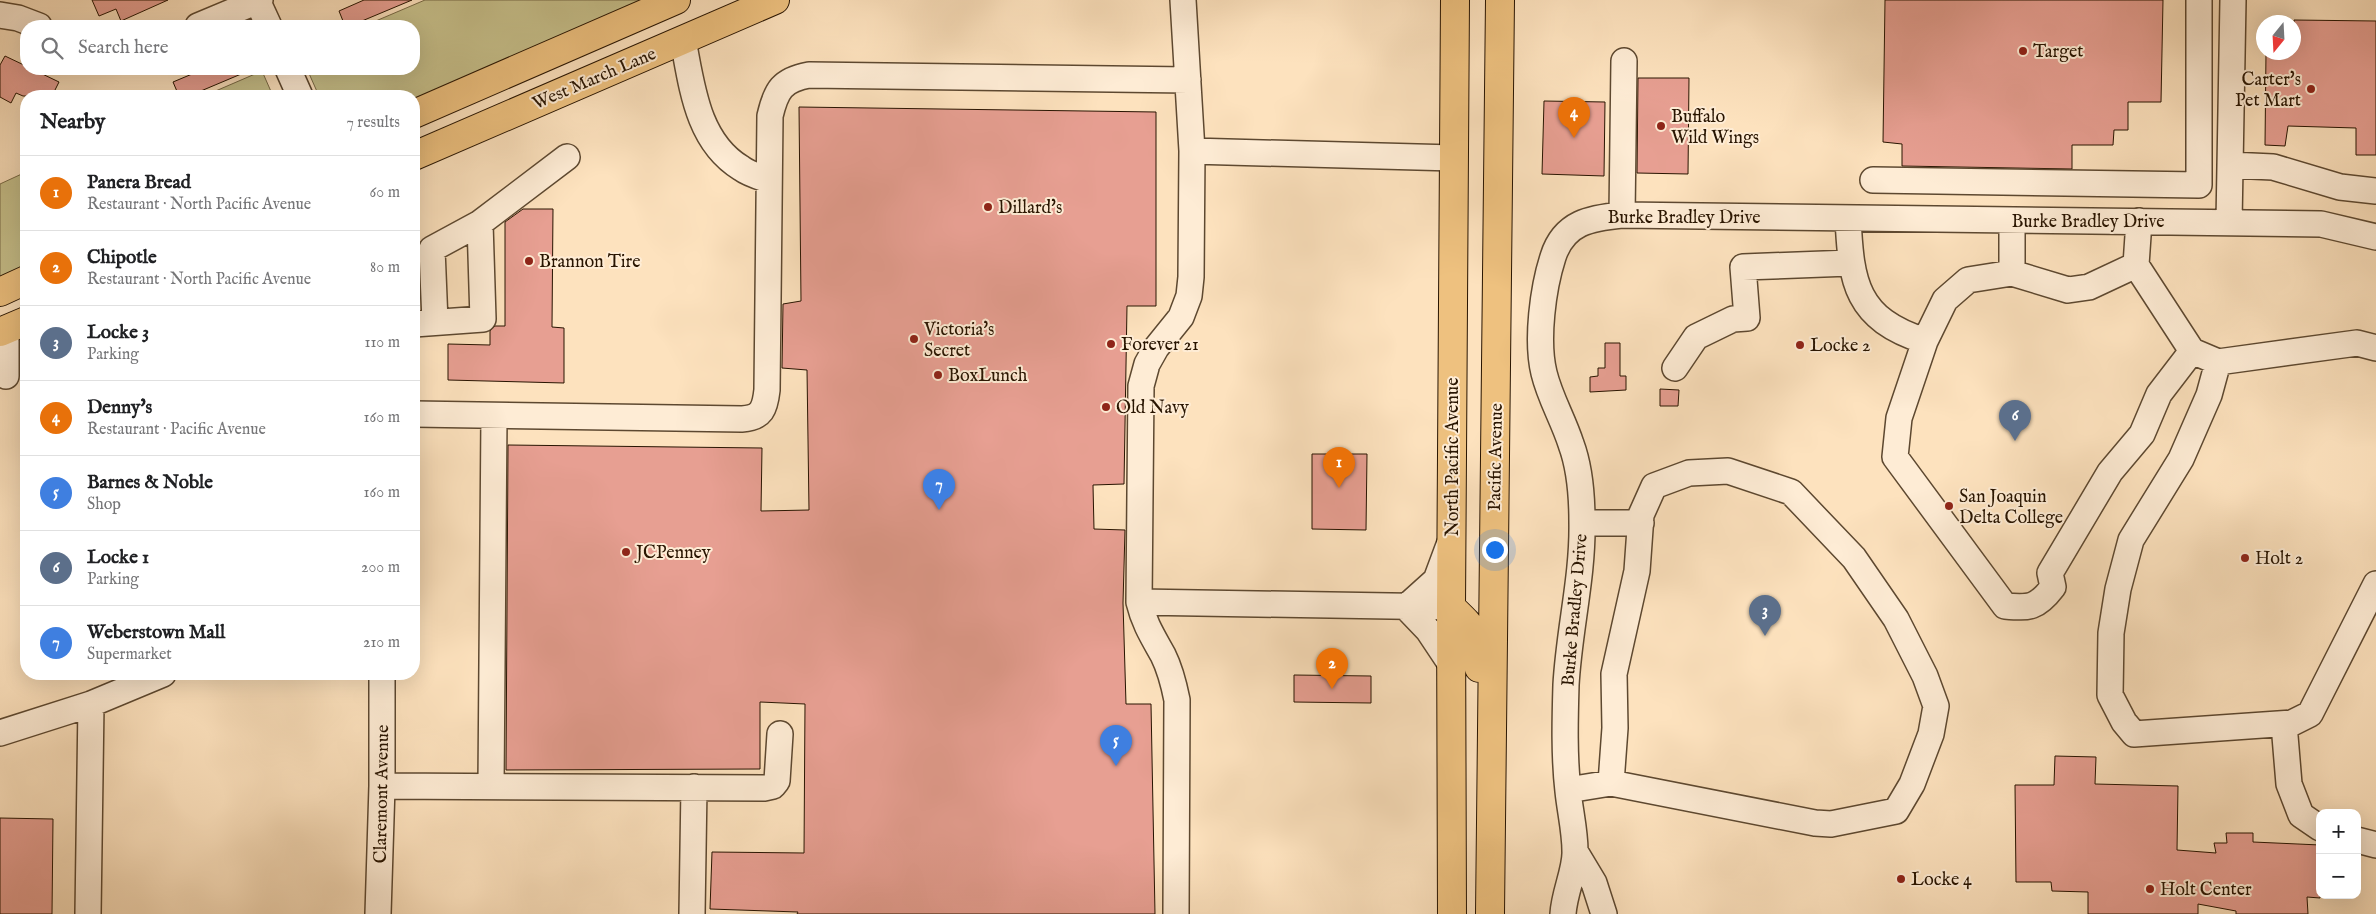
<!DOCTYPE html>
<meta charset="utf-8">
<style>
:root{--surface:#fff;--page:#f6f6f6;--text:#202124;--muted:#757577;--line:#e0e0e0;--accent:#8f2418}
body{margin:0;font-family:"IM FELL English",serif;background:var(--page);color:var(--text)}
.controls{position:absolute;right:15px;bottom:15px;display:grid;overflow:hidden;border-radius:10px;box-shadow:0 5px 20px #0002}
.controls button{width:45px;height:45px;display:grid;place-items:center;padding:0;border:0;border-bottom:1px solid var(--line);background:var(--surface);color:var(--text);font:25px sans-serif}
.compass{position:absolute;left:2256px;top:15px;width:45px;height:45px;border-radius:50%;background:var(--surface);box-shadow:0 5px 20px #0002;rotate:198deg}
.you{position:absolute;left:1494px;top:549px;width:18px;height:18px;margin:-12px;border:4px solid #fff;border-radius:50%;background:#1a73e8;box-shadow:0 0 0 8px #1a73e833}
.badge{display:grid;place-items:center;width:32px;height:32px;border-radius:50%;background:var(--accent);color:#fff;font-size:16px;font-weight:700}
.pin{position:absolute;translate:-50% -41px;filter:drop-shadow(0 1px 2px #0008)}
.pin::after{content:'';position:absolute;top:26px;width:18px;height:15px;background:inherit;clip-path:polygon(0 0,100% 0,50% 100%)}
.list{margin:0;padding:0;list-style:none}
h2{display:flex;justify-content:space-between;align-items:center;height:65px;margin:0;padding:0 20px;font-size:21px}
h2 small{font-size:16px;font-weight:400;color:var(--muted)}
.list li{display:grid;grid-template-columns:32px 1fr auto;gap:15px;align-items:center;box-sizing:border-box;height:75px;padding:0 20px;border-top:1px solid var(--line)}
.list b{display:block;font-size:19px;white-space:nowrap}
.list p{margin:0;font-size:16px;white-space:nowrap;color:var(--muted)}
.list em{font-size:16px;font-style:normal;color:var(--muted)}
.icon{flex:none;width:28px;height:28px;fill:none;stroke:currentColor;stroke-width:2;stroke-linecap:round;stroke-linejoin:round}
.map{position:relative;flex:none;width:2376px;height:914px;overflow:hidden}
.search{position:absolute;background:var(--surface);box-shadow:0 5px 20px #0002;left:20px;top:20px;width:400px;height:55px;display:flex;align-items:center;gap:12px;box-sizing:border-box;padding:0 18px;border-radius:20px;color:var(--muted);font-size:19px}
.panel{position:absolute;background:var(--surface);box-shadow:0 5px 20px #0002;left:20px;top:90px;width:400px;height:590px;border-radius:20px}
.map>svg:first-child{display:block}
.green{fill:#c7c18c;stroke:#786a46}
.building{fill:#e79f92;stroke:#281400}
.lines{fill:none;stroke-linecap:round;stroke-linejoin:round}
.minor-casing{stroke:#5d4830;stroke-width:28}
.major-casing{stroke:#281400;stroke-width:30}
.minor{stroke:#feecd5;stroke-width:25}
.major{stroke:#eec17f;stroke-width:28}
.poi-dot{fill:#8f2418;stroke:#feecd5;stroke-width:2}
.labels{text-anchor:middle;stroke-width:4;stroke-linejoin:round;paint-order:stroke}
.poi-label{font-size:18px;fill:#281400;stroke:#feecd5;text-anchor:start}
.street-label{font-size:18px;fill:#281400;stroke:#feecd5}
</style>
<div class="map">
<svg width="2376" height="914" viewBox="0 0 2376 914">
<rect width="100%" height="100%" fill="#fde2be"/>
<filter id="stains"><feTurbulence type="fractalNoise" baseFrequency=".004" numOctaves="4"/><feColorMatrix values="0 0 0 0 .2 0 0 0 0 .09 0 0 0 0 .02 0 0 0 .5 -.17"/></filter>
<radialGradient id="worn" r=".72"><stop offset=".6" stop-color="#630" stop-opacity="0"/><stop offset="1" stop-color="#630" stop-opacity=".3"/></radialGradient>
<path class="green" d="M425 0H646L414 99V96H319L307 69H414V26H364Z
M262 71 273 96H204Z
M26 172V267L0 279V184Z"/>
<path class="building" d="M92 0H168L121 21 116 9 99 16Z
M364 0H412L350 26H345L339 11Z
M1885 0H2163L2161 102H2128V130H2114L2113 145H2072V169L1902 166V144L1883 142Z
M2294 20 2376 21V155H2356V128L2288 126 2285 146 2265 145 2266 52H2294Z
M5 56 26 66V69H32L59 82 52 96H23L16 93 11 103 0 97V65Z
M204 69H253L189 96H179L173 82Z
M1638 78H1689L1688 174 1637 173Z
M1544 101 1605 102 1604 176 1542 174Z
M799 107 1156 112V306H1127L1124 484 1093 485 1094 529 1125 530 1123 603 1126 704H1151L1155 914H797L798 912 710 909 712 852 804 853 805 704 760 702V769L506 770 508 445 762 448 761 511 809 510 807 370 782 368 783 304 801 301Z
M523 209H553L552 327 564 328V383L448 380V344L490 345V331L495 326H505V222Z
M1605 343H1620V376H1626V390L1590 392V377L1598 376V368H1605Z
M1660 389 1679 390 1678 406H1660Z
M1312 454H1367L1366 530 1312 529Z
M1294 675 1371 676V703L1294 702Z
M2055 756 2096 757 2095 784 2178 786 2177 850 2216 853 2214 843H2227L2226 833H2253V842L2320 845V898L2307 897 2308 914H2236V911L2198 904V914H2088V892L2052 891 2051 882H2016L2015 785H2054Z
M0 818 53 819 52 914H0Z"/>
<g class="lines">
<g class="minor-casing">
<path id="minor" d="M257 0 269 26
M0 15 18 18 39 26
M198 26 260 0
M683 40C692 86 697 141 741 168 749 174 760 177 769 180
M288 69 300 96
M1192 151 1454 158
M2230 165 2273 167 2340 187 2376 191
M1873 180 2199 185V0
M1622 215 1624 61
M1848 218C1851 283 1856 319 1925 341
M2012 221V273
M2139 221 2136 265 2192 351 2218 362 2357 343 2376 348
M2229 222 2233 0
M2136 265 2089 287 2068 290 2012 273 1968 280 1945 300 1925 341 1899 418 1895 457 2005 606C2030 608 2037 608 2053 587L2050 573 2110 472 2142 434 2159 394 2192 351
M435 322 432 249 480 223
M414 324 483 319 480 223 567 157
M6 329V376
M2218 362 2209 395 2181 459 2131 540 2118 589 2111 633 2110 695 2124 722 2134 734 2292 723 2310 714 2376 584
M1675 368 1696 337 1733 319 1747 318 1743 267 1850 263
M414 414 742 419C762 418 765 408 767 390L770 116C776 90 782 80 809 75L1188 80
M1582 523H1641
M1449 545 1436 580 1406 607 1428 630 1452 666
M1139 602 1451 607
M2284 724 2289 784 2301 815 2320 828
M0 733 91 704 163 674
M382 786 764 788 773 786 777 781 780 734
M491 786 494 416
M1568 790 1611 783 1815 823 1831 824 1896 811 1912 784 1931 734 1936 706 1925 676 1896 619 1854 558 1791 492 1728 471 1689 473 1654 486 1641 515 1637 571 1614 674 1615 728 1611 783
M2357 840 2376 845
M1576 853 1594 883 1604 914
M88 914 91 704
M378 914 382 786V674
M692 914 694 787
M1176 914 1177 700C1174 685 1170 669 1163 655 1153 637 1144 623 1139 602L1141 386 1147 364 1156 348 1181 317 1189 296 1191 277 1192 151 1183 0
M1563 914C1564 893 1576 869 1575 851 1575 831 1570 811 1568 791 1564 756 1565 719 1566 685 1569 630 1583 577 1582 522 1582 496 1580 468 1571 444 1563 419 1550 398 1544 373 1536 340 1543 288 1553 257 1564 222 1591 218 1622 215L2321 224 2376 237"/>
</g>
<g class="major-casing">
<path id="major" d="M414 114 676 0
M414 156 775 0
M0 292 26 280
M0 332 26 321
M1451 607C1476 631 1479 633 1479 668
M1452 914 1451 607 1455 0
M1490 914 1500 0"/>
</g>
<use href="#minor" class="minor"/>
<use href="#major" class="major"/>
</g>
<g class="poi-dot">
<circle cx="2023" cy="51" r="5"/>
<circle cx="2311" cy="89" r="5"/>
<circle cx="1661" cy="126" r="5"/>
<circle cx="988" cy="207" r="5"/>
<circle cx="529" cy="261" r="5"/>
<circle cx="914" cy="339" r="5"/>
<circle cx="1111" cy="344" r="5"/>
<circle cx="1800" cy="345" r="5"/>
<circle cx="938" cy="375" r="5"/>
<circle cx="1106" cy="407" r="5"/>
<circle cx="1949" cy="506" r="5"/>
<circle cx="626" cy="552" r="5"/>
<circle cx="2245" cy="558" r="5"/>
<circle cx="1901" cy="879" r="5"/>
<circle cx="2150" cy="889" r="5"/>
</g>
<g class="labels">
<g class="poi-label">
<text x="2033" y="57">Target</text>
<text x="2301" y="85" text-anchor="end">Carter's<tspan x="2301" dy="21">Pet Mart</tspan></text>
<text x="1671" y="122">Buffalo<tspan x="1671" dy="21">Wild Wings</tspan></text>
<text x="998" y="213">Dillard's</text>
<text x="539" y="267">Brannon Tire</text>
<text x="924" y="335">Victoria's<tspan x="924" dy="21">Secret</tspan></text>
<text x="1121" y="350">Forever 21</text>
<text x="1810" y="351">Locke 2</text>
<text x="948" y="381">BoxLunch</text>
<text x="1116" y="413">Old Navy</text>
<text x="1959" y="502">San Joaquin<tspan x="1959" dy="21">Delta College</tspan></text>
<text x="636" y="558">JCPenney</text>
<text x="2255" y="564">Holt 2</text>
<text x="1911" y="885">Locke 4</text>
<text x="2160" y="895">Holt Center</text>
</g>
<g class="street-label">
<text transform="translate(594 78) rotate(-23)" y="6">West March Lane</text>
<text x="1684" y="223">Burke Bradley Drive</text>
<text x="2088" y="227">Burke Bradley Drive</text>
<text transform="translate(1452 457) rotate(-90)" y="6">North Pacific Avenue</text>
<text transform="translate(1495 457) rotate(-89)" y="6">Pacific Avenue</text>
<text transform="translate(1574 610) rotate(-85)" y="6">Burke Bradley Drive</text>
<text transform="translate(381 794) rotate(-89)" y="6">Claremont Avenue</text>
</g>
</g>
<rect width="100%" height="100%" filter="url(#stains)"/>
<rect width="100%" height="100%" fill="url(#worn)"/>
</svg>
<div class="controls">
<button>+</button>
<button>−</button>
</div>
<svg class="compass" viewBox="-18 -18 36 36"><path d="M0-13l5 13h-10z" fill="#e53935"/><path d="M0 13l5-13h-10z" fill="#757577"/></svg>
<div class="you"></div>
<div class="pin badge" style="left:1339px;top:488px;background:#e8710a">1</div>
<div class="pin badge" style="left:1332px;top:689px;background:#e8710a">2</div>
<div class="pin badge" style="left:1765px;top:636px;background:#5c6f8a">3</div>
<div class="pin badge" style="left:1574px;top:138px;background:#e8710a">4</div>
<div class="pin badge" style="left:1116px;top:766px;background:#3f7fe0">5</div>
<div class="pin badge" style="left:2015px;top:441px;background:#5c6f8a">6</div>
<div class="pin badge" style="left:939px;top:510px;background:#3f7fe0">7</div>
<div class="search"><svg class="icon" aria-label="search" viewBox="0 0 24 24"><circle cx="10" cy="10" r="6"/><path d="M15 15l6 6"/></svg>Search here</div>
<section class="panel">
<h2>Nearby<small>7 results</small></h2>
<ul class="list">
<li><span class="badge" style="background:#e8710a">1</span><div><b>Panera Bread</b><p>Restaurant · North Pacific Avenue</p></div><em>60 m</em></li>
<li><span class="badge" style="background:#e8710a">2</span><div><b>Chipotle</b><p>Restaurant · North Pacific Avenue</p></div><em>80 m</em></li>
<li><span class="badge" style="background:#5c6f8a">3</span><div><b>Locke 3</b><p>Parking</p></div><em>110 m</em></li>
<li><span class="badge" style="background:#e8710a">4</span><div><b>Denny's</b><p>Restaurant · Pacific Avenue</p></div><em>160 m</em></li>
<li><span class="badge" style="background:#3f7fe0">5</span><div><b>Barnes &amp; Noble</b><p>Shop</p></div><em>160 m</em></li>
<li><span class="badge" style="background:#5c6f8a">6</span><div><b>Locke 1</b><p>Parking</p></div><em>200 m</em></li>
<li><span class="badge" style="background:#3f7fe0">7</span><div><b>Weberstown Mall</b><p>Supermarket</p></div><em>210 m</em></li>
</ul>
</section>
</div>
